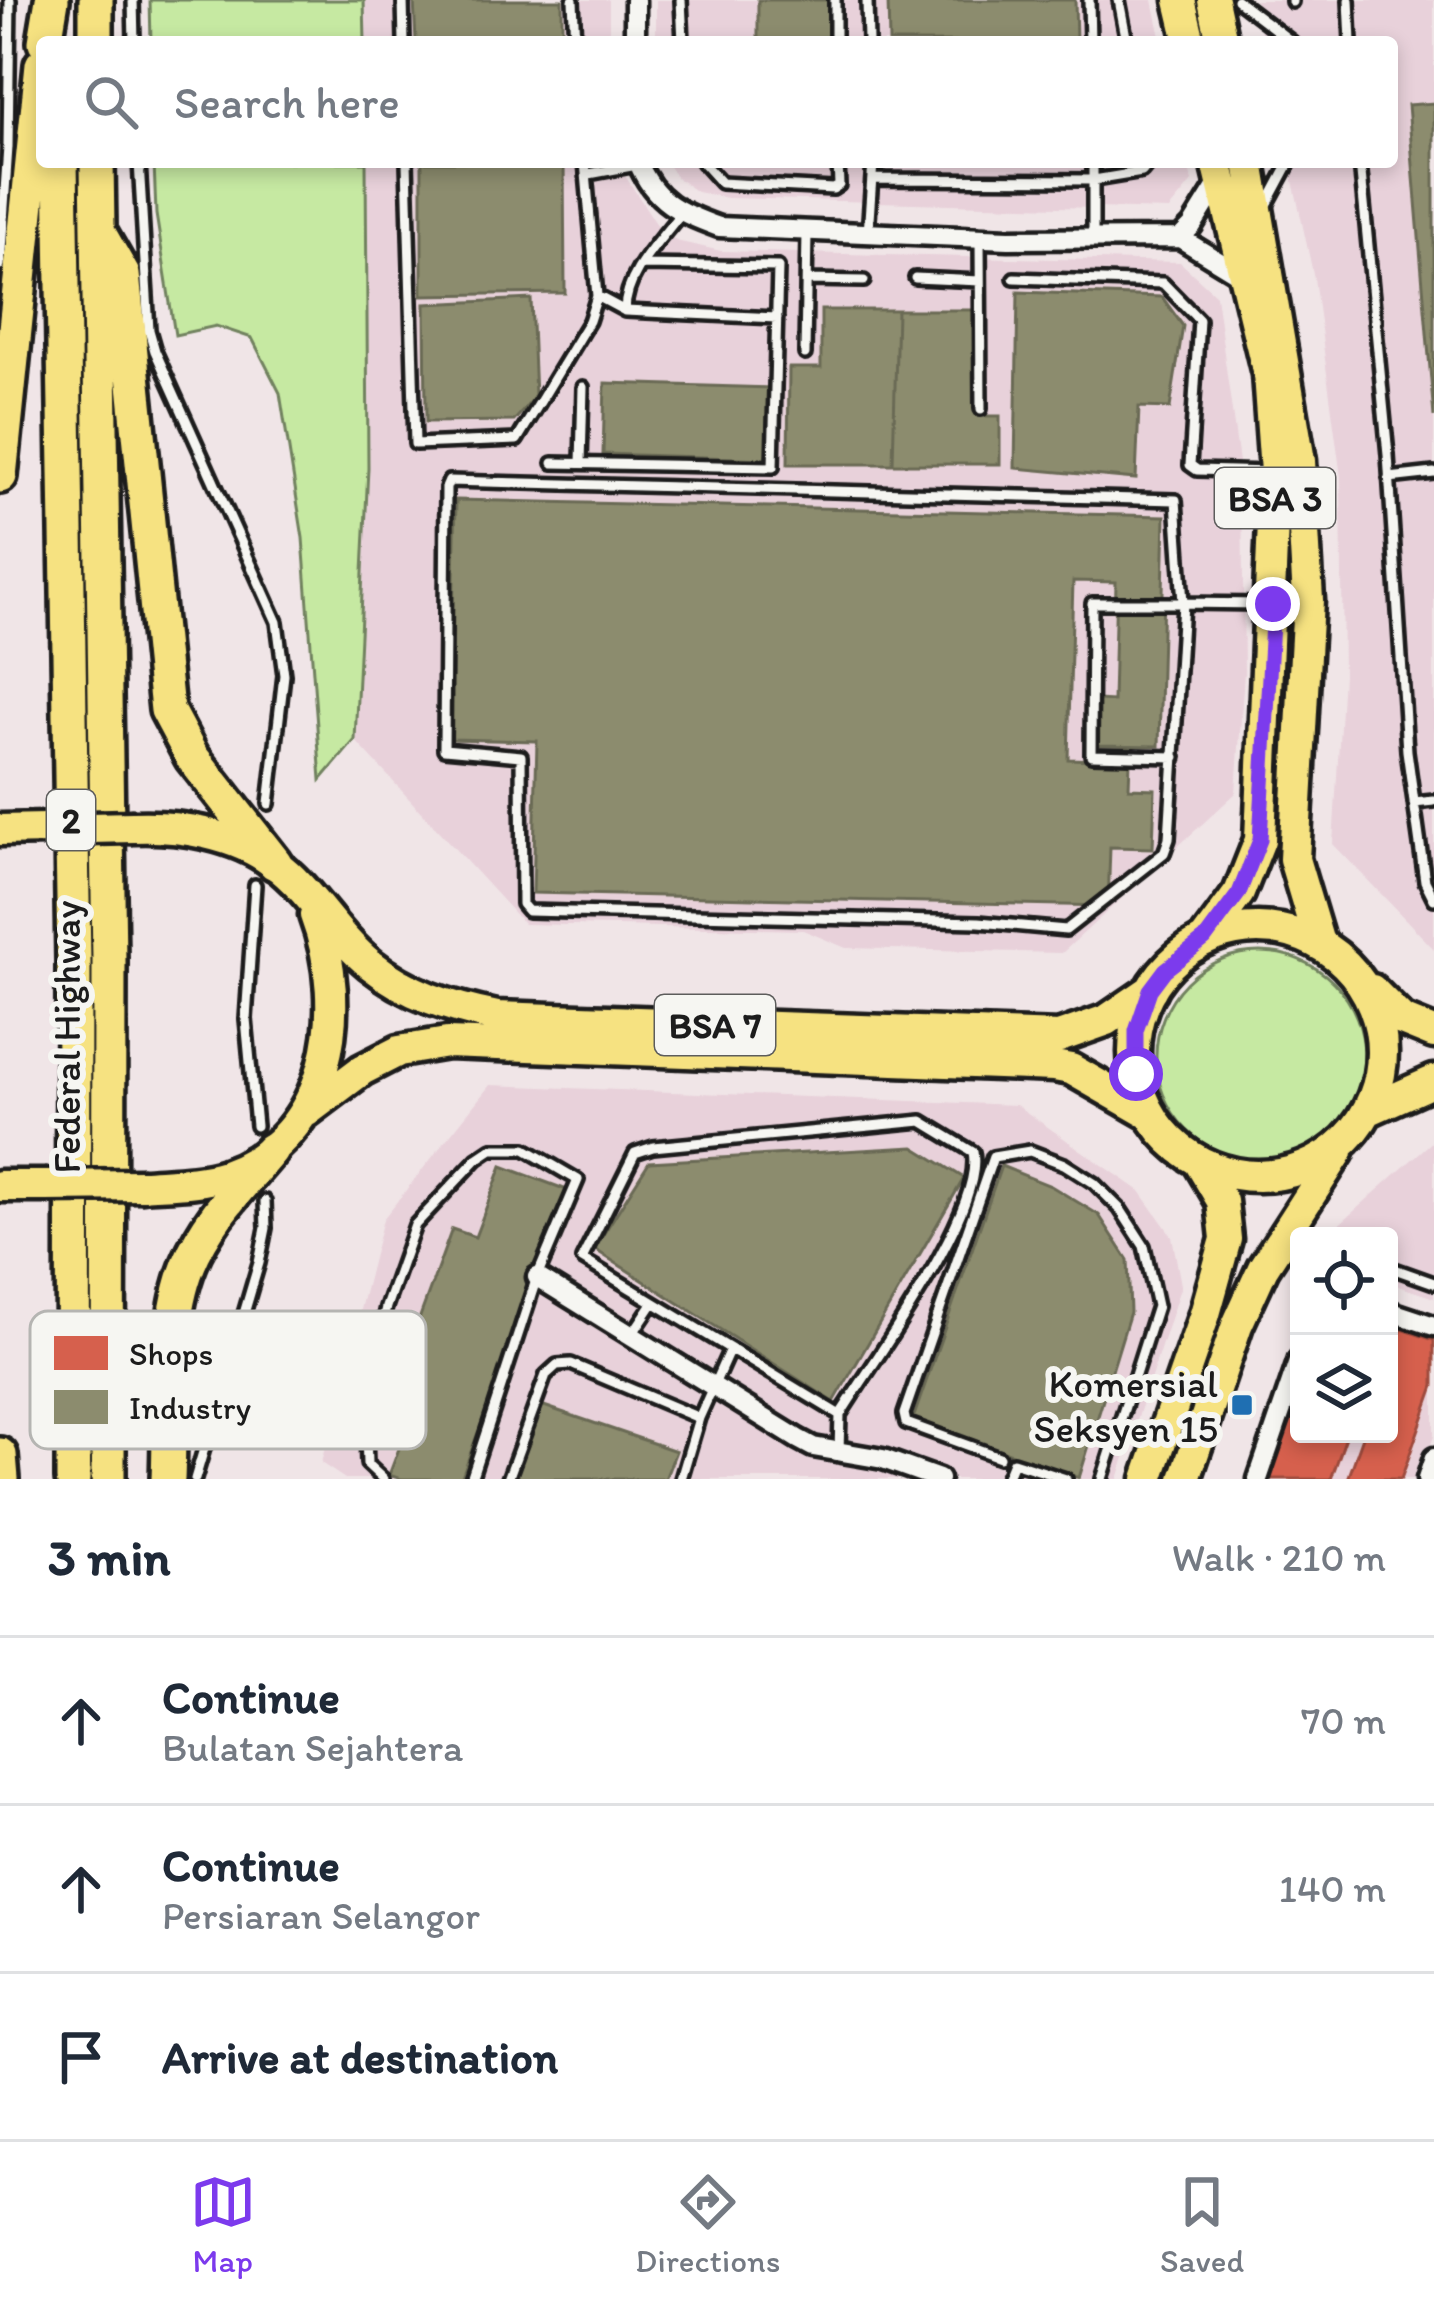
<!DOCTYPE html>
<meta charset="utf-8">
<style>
:root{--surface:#fff;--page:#f6f6f7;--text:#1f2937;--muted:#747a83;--line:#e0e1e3;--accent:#7c3aed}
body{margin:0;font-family:Itim,sans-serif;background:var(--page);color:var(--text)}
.controls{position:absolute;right:36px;bottom:36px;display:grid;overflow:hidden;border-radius:12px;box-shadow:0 6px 18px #0003}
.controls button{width:108px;height:108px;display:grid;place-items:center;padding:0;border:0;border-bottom:3px solid var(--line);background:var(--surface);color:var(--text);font:60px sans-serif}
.stop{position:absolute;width:36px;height:36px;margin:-27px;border:9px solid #7c3aed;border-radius:50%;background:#fff}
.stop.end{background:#7c3aed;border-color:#fff;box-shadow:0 3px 12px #0008}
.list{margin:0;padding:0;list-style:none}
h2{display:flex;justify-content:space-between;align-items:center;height:156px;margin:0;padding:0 48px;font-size:51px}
h2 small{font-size:39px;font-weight:400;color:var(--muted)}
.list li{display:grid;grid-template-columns:78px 1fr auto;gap:36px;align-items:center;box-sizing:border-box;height:168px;padding:0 48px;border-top:3px solid var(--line)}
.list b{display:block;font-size:45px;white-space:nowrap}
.list p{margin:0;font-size:39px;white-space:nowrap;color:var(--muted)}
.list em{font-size:39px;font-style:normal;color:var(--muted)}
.icon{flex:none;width:66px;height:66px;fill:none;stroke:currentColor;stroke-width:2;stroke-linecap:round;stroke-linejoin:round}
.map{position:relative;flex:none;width:1434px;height:1479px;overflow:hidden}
.search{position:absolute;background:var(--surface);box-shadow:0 6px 18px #0003;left:36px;right:36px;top:36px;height:132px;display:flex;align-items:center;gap:30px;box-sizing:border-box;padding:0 42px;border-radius:12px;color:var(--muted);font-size:45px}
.sheet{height:660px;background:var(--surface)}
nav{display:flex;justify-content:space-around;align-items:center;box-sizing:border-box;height:168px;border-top:3px solid var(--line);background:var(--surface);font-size:33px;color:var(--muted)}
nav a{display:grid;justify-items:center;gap:6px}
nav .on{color:var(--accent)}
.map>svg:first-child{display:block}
.built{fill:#e8d1da}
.green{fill:#c6e9a2;stroke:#71825f;stroke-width:3}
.shops{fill:#d6604d;stroke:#9e4c3e;stroke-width:3}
.industry{fill:#8c8c6e;stroke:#6a6a55;stroke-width:3}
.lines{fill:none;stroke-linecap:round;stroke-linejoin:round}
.lane-casing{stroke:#1c1c1c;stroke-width:18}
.street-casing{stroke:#1c1c1c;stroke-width:27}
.primary-casing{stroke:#1c1c1c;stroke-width:39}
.highway-casing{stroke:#1c1c1c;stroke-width:42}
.lane{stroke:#f6f6f2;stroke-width:9}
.street{stroke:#f6f6f2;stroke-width:18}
.primary{stroke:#f6e281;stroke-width:30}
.highway{stroke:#f6e281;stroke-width:33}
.primary-bridge-casing{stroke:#1c1c1c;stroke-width:39;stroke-linecap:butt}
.primary-bridge{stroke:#f6e281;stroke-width:30}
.route{stroke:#7c3aed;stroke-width:15}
.poi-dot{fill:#1f6fb2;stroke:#f6f6f2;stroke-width:4.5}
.labels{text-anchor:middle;stroke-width:12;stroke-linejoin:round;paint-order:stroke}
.shield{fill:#f6f6f2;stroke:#5d5d5c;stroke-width:3}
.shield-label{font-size:36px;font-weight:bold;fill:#1c1c1c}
.street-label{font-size:39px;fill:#1c1c1c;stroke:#f6f6f2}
.poi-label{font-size:39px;fill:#1c1c1c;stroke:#f6f6f2;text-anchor:end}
.key{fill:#f6f6f2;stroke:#b5b5b2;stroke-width:3}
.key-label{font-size:33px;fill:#1c1c1c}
</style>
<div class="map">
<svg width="1434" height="1479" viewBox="0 0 1434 1479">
<rect width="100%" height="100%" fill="#f0e5e7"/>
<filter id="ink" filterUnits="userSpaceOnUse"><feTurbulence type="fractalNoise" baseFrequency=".00833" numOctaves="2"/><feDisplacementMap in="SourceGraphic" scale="24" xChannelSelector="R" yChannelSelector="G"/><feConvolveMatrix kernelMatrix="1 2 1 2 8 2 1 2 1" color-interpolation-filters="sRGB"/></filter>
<g filter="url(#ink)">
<path class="built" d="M364 0H609V42H365Z
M656 0H1153L1162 42H656Z
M1255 0H1434V949L1333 844 1343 675 1341 477 1314 278 1289 162H1392V42H1263Z
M366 162H616L657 225 676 241 721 251 1180 262 1216 295 1242 484 1244 672 1236 793 1062 953 846 948 803 930 524 924 355 740 368 468Z
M666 162H1188L1192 182 1169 210 727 198 697 192 677 178Z
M490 1085 1016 1105 1140 1191 1172 1236 1181 1285 1118 1479H345L321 1463 383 1219Z
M1434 1140V1298L1389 1283V1236H1326Z
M1389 1318 1434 1333V1436L1419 1479H1265L1299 1378V1434H1389Z"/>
<path class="green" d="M150 0H364L365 42H151Z
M154 162H366L368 468 355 740 321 780 303 538 280 393 252 338 216 326 175 335 156 214Z
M1156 1056a104 104 0 1 1 208 0a104 104 0 1 1-208 0Z"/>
<path class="shops" d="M1402 1329 1434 1340V1386L1401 1479H1348L1364 1434H1389V1364Z
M1299 1392V1434H1347L1331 1479H1268Z"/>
<path class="industry" d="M414 0H562V42H416Z
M758 0H830V42H693L758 39Z
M888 0H1075L1076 42H889Z
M1434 103V417L1408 105Z
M422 162H564L565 293 422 295Z
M1018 292 1162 297 1183 326 1170 408 1139 407 1136 479 1015 468Z
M531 299 535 397 514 421 426 422 425 304Z
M821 310H897L893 464H788L789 368H821Z
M897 310H979L978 416H1000V464H893Z
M605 383 772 388 770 459 603 454Z
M456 500 1165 516 1159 746 1097 745 1098 700 1113 701 1116 582 1073 581 1068 759 1130 761 1129 788 1155 789 1153 848 1110 847 1108 906 533 893 537 741 450 739Z
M914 1147 964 1178 834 1402 594 1249 649 1162Z
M502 1166 567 1190 461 1479H401L389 1475 406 1430 382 1421 452 1229 475 1237Z
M1001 1166 1051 1186 1099 1215 1128 1260 1130 1312 1079 1478 913 1419Z
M541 1405 676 1451 665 1479H516Z"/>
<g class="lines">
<g class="lane-casing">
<path id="lane" d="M133 0 134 42
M403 0 404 42
M573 0 575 42
M681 0 683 42
M835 0V42
M867 0 868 42
M1089 0 1090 42
M1119 0 1127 42
M1237 0 1292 42
M1292 0V2
M1349 0 1351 42
M139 162 149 330 155 351 277 622 284 675 269 804
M407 162 415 444 517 440 589 321 597 296 585 162
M702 162 721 183 833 189 839 185 838 162
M1360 162 1388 455 1407 751 1425 881 1434 899
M589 174 637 165
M873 179 1094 180 1142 172 1150 162
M1267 205 1290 162
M680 214C659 242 625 274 625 311L777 318
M868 234 873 162
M980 237 981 409
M1093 239V162
M0 265 8 147 10 0
M915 278 980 281
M1014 278 1163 283 1199 320 1190 465 1197 470 1270 472
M807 280 864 281
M597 296 625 311
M805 354 807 232
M553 463 773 467 778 267 642 265
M581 463 583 387
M1389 478 1434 473
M1175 757 1091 755 1092 603H1183L1176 500 449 481 446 488 444 749 521 756 522 904 528 911 979 922 1066 930 1164 853 1169 839 1183 603 1261 604
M1414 803 1434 801
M255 885 246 1019 256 1126
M1389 1267 1434 1283
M631 1336 653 1303
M699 1418 730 1349
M839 1451 840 1415C873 1361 985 1210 973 1152L922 1121 653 1147 635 1153 582 1259 840 1415
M999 1457 906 1423 904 1414 993 1157 1030 1151 1064 1164 1094 1183 1120 1209 1144 1246 1157 1306 1102 1479
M195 1479 259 1263 266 1228 265 1201
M383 1479 367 1464 365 1402 386 1307 415 1225 477 1159 492 1149H525L578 1180 537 1277 471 1479
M508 1479 546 1375 557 1365 571 1364 699 1418 681 1479
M1006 1479 1013 1462 1066 1479"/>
</g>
<g class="street-casing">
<path id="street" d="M635 42V0
M638 162C654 202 680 213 719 227L1009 239 1180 238 1244 277
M1180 238 1192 226 1221 179
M537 1277 798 1439 813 1447 883 1459 939 1479
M1389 1311 1434 1326
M1258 1479 1299 1359
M1427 1479 1434 1458"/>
</g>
<g class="primary-casing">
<path id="primary" d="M1180 0 1190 42
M1213 0 1222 42
M1249 162 1300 461 1308 600 1294 859 1319 943
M133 827C179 825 236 834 274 863 311 890 334 935 370 964 409 995 449 1007 497 1017L1059 1037 1107 1020 1151 990
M0 830 46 829
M1134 1052a124 124 0 1 1 248 0a124 124 0 1 1-248 0Z
M1205 939 1239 893 1260 840 1275 472 1268 374 1217 162
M1372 990 1402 1020 1434 1033
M1367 1111 1434 1081
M306 1112 362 1070 399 1051 447 1043 1054 1066 1071 1069 1151 1115
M143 1185C169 1183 200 1183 225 1175 332 1138 350 1008 315 915
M0 1186H45
M1148 1479 1205 1314 1226 1239 1222 1201 1199 1162
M1185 1479 1237 1325 1263 1268 1338 1152"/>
</g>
<g class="highway-casing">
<path id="highway" d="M96 0V42
M45 42 52 0
M61 162 74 961 73 1479
M97 162 109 961 108 1479
M99 233 123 275 167 710 192 757 275 863
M0 476 42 65
M0 1455 2 1479
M168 1479C171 1413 164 1325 189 1264 206 1221 242 1185 271 1150"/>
</g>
<use href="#lane" class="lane"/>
<use href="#street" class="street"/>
<use href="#primary" class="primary"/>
<use href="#highway" class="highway"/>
<g class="primary-bridge-casing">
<path id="primary-bridge" d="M46 829 133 827
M45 1186 143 1185"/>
</g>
<use href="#primary-bridge" class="primary-bridge"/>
</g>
</g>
<g class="lines" filter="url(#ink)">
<path class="route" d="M1136 1074V1031L1150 990 1165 970 1205 939 1239 893 1260 840 1273 604"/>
</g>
<rect class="poi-dot" x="1230" y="1393" width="24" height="24" rx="6"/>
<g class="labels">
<g class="shield">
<rect x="1215" y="468" width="120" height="60" rx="9"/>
<rect x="47" y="790" width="48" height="60" rx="9"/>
<rect x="655" y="995" width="120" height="60" rx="9"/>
</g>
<g class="shield-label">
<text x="1275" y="511">BSA 3</text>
<text x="71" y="833">2</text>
<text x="715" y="1038">BSA 7</text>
</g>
<g class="street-label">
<text transform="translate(66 1037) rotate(-90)" y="14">Federal Highway</text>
</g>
<g class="poi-label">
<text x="1218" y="1397">Komersial<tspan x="1218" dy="45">Seksyen 15</tspan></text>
</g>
</g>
<rect x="30" y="1311" width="396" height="138" rx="18" class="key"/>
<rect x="54" y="1336" width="54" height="34" fill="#d6604d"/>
<rect x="54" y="1390" width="54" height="34" fill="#8c8c6e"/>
<g class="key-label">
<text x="129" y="1365">Shops</text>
<text x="129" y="1419">Industry</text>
</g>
</svg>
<div class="controls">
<button><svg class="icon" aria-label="locate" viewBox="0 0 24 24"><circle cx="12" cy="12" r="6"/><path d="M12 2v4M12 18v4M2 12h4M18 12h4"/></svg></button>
<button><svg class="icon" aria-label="layers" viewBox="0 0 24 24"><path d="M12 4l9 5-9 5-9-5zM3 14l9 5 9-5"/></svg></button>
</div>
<div class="stop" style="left:1136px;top:1074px"></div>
<div class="stop end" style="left:1273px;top:604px"></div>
<div class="search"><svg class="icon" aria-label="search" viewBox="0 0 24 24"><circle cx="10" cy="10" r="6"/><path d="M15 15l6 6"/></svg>Search here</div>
</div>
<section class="sheet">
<h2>3 min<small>Walk · 210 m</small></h2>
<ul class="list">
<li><svg class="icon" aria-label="ahead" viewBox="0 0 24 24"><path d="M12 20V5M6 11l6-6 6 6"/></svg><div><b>Continue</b><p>Bulatan Sejahtera</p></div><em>70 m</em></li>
<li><svg class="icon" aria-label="ahead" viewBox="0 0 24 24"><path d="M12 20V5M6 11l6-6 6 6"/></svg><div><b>Continue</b><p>Persiaran Selangor</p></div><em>140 m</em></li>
<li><svg class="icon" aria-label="arrive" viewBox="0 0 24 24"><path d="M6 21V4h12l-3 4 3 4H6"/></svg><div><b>Arrive at destination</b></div></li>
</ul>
</section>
<nav>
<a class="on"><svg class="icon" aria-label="map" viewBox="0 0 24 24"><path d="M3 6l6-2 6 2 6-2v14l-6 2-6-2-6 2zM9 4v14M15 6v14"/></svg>Map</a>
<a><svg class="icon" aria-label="directions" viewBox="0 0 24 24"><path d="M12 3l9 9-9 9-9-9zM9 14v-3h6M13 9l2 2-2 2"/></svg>Directions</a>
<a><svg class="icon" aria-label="saved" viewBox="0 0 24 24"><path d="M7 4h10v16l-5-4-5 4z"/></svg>Saved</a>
</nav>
